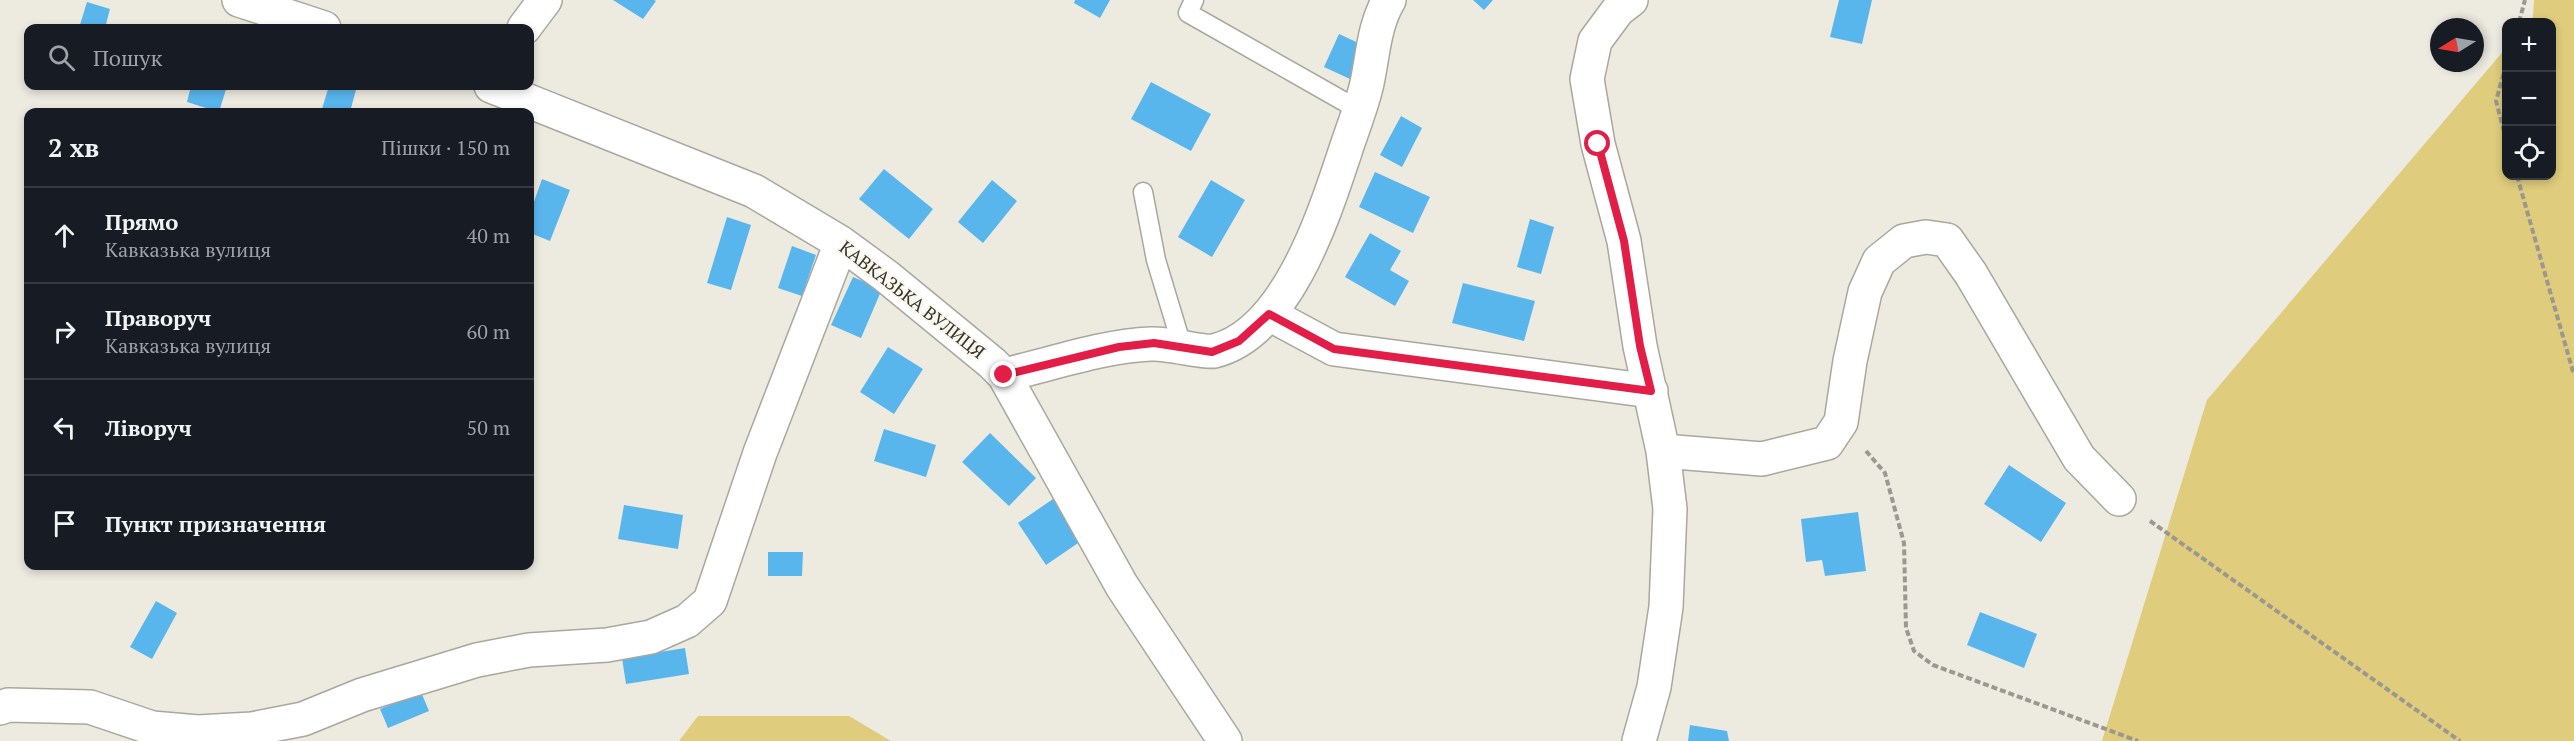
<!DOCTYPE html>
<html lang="uk">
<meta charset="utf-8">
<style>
:root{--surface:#171b24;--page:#20242c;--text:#f1f3f6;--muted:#9ea1a6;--line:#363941}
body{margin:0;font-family:"PT Serif",serif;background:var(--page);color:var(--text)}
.controls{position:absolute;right:18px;top:18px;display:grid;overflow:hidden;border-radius:12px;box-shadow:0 3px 9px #0003}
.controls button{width:54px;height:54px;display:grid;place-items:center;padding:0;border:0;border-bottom:2px solid var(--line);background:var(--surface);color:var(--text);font:30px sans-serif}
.compass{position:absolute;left:2430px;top:18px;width:54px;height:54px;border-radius:50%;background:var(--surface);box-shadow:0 3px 9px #0003;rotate:259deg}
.stop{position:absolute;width:18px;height:18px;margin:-14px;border:4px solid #e11d48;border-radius:50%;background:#fff}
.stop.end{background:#e11d48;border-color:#fff;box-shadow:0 2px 6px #0008}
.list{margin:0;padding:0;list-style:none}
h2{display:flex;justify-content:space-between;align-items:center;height:78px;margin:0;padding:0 24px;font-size:26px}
h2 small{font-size:20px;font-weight:400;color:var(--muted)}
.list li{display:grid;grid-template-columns:39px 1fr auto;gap:18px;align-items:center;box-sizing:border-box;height:96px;padding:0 24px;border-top:2px solid var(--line)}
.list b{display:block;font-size:22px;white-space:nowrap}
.list p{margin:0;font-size:20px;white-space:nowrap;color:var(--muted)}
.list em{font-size:20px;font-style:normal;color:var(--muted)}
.icon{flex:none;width:33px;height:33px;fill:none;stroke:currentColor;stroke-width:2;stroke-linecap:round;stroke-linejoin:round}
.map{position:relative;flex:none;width:2574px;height:741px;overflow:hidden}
.search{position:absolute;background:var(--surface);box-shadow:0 3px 9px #0003;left:24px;top:24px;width:510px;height:66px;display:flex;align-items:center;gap:15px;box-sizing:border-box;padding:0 21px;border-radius:12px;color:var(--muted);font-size:22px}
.panel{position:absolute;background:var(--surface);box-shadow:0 3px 9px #0003;left:24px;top:108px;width:510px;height:462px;border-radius:12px}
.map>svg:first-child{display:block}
.green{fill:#dfcc7c}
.building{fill:#59b6ed}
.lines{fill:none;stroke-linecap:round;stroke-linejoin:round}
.service-casing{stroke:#aaa79d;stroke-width:21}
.minor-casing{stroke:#aaa79d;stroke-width:36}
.path{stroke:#9a9890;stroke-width:4;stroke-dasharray:6 3;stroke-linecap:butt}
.service{stroke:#fff;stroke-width:18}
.minor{stroke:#fff;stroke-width:33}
.route{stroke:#e11d48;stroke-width:8}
.labels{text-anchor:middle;stroke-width:4.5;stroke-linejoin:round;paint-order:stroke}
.street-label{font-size:18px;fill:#353430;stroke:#faf8ed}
</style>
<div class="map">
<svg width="2574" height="741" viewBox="0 0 2574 741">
<rect width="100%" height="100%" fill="#edeae0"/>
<path class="green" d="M2534 0H2574V741H2102L2207 400 2506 48V176H2552V22H2528L2533 17Z
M698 716H849L891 741H679Z"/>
<path class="building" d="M613 0H654L656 1 643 19Z
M1075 0H1110L1100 18 1074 3Z
M1473 0H1493L1484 10Z
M1839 0H1872L1862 44 1830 37Z
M87 2 110 9 105 28H79Z
M1339 34 1365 46 1350 79 1324 67Z
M1151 82 1211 114 1191 151 1131 119Z
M191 86H227L219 112 187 102Z
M329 86H357L350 112H321Z
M1401 116 1422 128 1402 167 1380 155Z
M884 169 933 209 909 239 859 199Z
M1375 172 1430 197 1413 233 1359 207Z
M542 179 570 190 550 241 530 233V213Z
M992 180 1017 201 983 243 958 222Z
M1211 180 1245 200 1212 257 1178 237Z
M727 217 751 225 731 290 707 283Z
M1530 219 1554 227 1541 274 1517 267Z
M1370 233 1401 251 1390 270 1409 281 1395 306 1345 277Z
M792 246 816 255 802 296 778 288Z
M853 277 882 289 861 338 831 325Z
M1463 283 1535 301 1524 341 1452 323Z
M888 347 923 369 894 414 860 392Z
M884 429 936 445 926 477 874 461Z
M990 433 1036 478 1009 506 962 462Z
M2009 465 2066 503 2041 542 1984 504Z
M1053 499 1081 541 1046 565 1018 523Z
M624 505 683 515 678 549 618 539Z
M1858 512 1866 571 1825 576 1822 560 1806 562 1801 519Z
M768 552H803L802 576H768Z
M156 601 177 613 152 659 130 647Z
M1980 612 2037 634 2024 668 1967 645Z
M685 648 689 674 626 684 622 658Z
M421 692 429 711 388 728 380 709Z
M1690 725 1727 731 1729 741H1688Z"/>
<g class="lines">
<g class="service-casing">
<path id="service" d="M1194 0 1188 13 1359 110
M1143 192 1156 260 1182 346"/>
</g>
<g class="minor-casing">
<path id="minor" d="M239 0 324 28
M1631 0 1618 10 1595 41 1587 79 1598 144 1624 241 1640 346 1663 451 1670 509 1666 607 1654 687 1639 741
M524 28 545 0
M491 86 754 191 841 243 886 276 992 363 1004 375 1122 586 1225 741
M1269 314 1334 349 1651 391
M1004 375C1053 364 1102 346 1151 344 1168 343 1204 353 1214 351 1287 333 1324 215 1345 152 1352 130 1362 106 1367 83 1373 55 1374 25 1389 0
M1663 451 1762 459 1827 443 1841 422 1850 361 1865 292 1879 261 1904 241 1926 237 1947 240 1971 274 2079 458 2119 499
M0 708 8 705 90 707 152 728 198 732 252 729 303 719 362 695 477 660 529 650 607 645 651 637 687 621 710 601 760 453 841 243"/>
</g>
<path class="path" d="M2519 22 2525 0
M2506 65 2496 101 2506 139
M2517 176 2574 375
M1866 451 1885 473 1904 543 1906 628 1914 651 1933 665 2138 741
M2150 521 2460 741"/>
<use href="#service" class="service"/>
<use href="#minor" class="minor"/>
</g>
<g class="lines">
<path class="route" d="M1004 375 1119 347 1154 343 1212 352 1239 341 1269 314 1334 349 1651 391 1640 346 1624 241 1598 144"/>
</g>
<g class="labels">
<g class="street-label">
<text transform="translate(912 300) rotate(38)" y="6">КАВКАЗЬКА ВУЛИЦЯ</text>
</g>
</g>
</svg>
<div class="controls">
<button>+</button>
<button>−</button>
<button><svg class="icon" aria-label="locate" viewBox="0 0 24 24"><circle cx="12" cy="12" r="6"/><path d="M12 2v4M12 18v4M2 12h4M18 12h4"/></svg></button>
</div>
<svg class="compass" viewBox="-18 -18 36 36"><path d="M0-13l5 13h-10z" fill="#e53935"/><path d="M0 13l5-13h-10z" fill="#9ea1a6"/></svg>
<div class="stop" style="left:1598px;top:144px"></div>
<div class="stop end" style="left:1004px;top:375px"></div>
<div class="search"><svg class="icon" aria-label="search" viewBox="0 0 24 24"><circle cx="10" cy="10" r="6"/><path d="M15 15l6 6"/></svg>Пошук</div>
<section class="panel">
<h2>2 хв<small>Пішки · 150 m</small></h2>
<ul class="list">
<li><svg class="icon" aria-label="ahead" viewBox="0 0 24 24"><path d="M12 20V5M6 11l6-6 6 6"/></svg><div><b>Прямо</b><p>Кавказька вулиця</p></div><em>40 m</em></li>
<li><svg class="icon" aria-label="right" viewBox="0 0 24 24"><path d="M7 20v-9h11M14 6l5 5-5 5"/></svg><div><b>Праворуч</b><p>Кавказька вулиця</p></div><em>60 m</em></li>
<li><svg class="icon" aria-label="left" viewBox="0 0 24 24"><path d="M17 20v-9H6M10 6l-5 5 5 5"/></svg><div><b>Ліворуч</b></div><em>50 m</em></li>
<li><svg class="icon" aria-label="arrive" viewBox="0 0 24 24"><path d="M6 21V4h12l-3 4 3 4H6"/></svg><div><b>Пункт призначення</b></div></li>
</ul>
</section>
</div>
